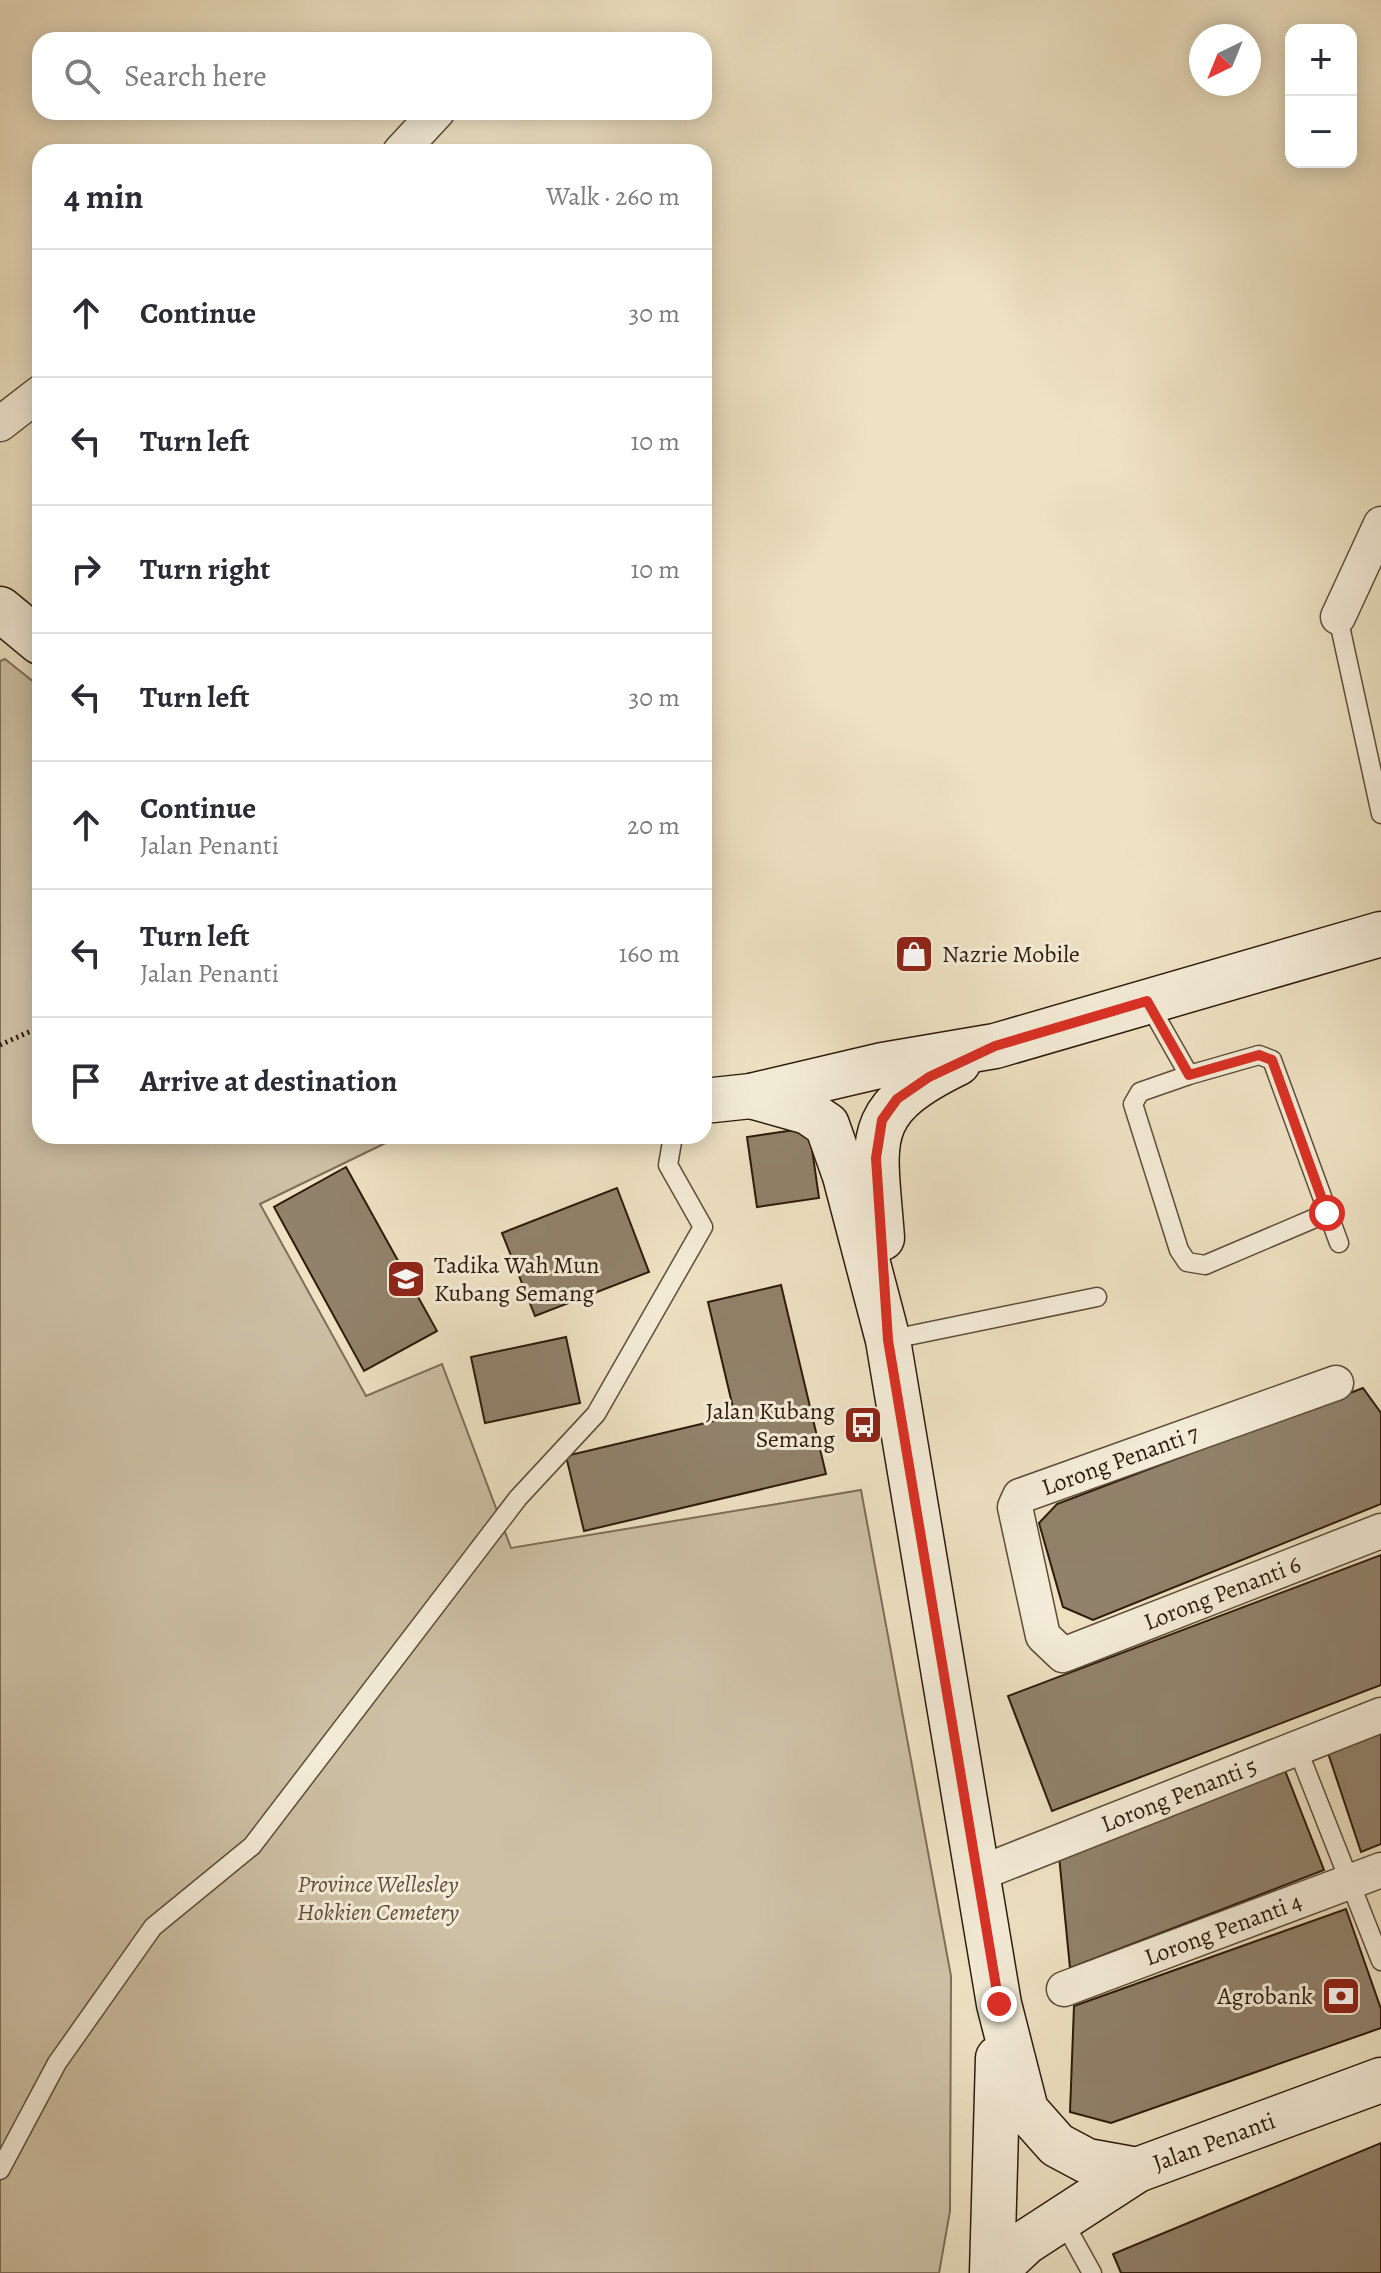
<!DOCTYPE html>
<meta charset="utf-8">
<style>
:root{--surface:#fff;--page:#f7f7f7;--text:#2b2b33;--muted:#7c7c81;--line:#e1e1e2}
body{margin:0;font-family:Alegreya,serif;background:var(--page);color:var(--text)}
.controls{position:absolute;right:24px;top:24px;display:grid;overflow:hidden;border-radius:16px;box-shadow:0 4px 20px #0003}
.controls button{width:72px;height:72px;display:grid;place-items:center;padding:0;border:0;border-bottom:2px solid var(--line);background:var(--surface);color:var(--text);font:40px sans-serif}
.compass{position:absolute;left:1189px;top:24px;width:72px;height:72px;border-radius:50%;background:var(--surface);box-shadow:0 4px 20px #0003;rotate:223deg}
.stop{position:absolute;width:24px;height:24px;margin:-18px;border:6px solid #d93025;border-radius:50%;background:#fff}
.stop.end{background:#d93025;border-color:#fff;box-shadow:0 2px 8px #0008}
.list{margin:0;padding:0;list-style:none}
h2{display:flex;justify-content:space-between;align-items:center;height:104px;margin:0;padding:0 32px;font-size:34px}
h2 small{font-size:26px;font-weight:400;color:var(--muted)}
.list li{display:grid;grid-template-columns:52px 1fr auto;gap:24px;align-items:center;box-sizing:border-box;height:128px;padding:0 32px;border-top:2px solid var(--line)}
.list b{display:block;font-size:30px;white-space:nowrap}
.list p{margin:0;font-size:26px;white-space:nowrap;color:var(--muted)}
.list em{font-size:26px;font-style:normal;color:var(--muted)}
.icon{flex:none;width:44px;height:44px;fill:none;stroke:currentColor;stroke-width:2;stroke-linecap:round;stroke-linejoin:round}
.map{position:relative;flex:none;width:1381px;height:2273px;overflow:hidden}
.search{position:absolute;background:var(--surface);box-shadow:0 4px 20px #0003;left:32px;top:32px;width:680px;height:88px;display:flex;align-items:center;gap:20px;box-sizing:border-box;padding:0 28px;border-radius:24px;color:var(--muted);font-size:30px}
.panel{position:absolute;background:var(--surface);box-shadow:0 4px 20px #0003;left:32px;top:144px;width:680px;height:1000px;border-radius:24px}
.map>svg:first-child{display:block}
.green{fill:#cdc0a4;stroke:#7d6e58;stroke-width:2}
.building{fill:#91826b;stroke:#2d1b0b;stroke-width:2}
.lines{fill:none;stroke-linecap:round;stroke-linejoin:round}
.lane-casing{stroke:#5d4d39;stroke-width:21}
.street-casing{stroke:#5d4d39;stroke-width:37}
.secondary-casing{stroke:#2d1b0b;stroke-width:47}
.path{stroke:#2d1b0b;stroke-width:5;stroke-dasharray:2 4;stroke-linecap:butt}
.lane{stroke:#f4ecd8;stroke-width:18}
.street{stroke:#f4ecd8;stroke-width:34}
.secondary{stroke:#f4ecd8;stroke-width:44}
.route{stroke:#d93025;stroke-width:10}
.labels{text-anchor:middle;stroke-width:6;stroke-linejoin:round;paint-order:stroke}
.poi-label{font-size:24px;fill:#2d1b0b;stroke:#f4ecd8;text-anchor:start}
.street-label{font-size:24px;fill:#2d1b0b;stroke:#f4ecd8}
.park-label{font-size:24px;font-style:italic;fill:#5d4d39;stroke:#f4ecd8}
</style>
<div class="map">
<svg width="1381" height="2273" viewBox="0 0 1381 2273">
<rect width="100%" height="100%" fill="#eee2c3"/>
<filter id="stains"><feTurbulence type="fractalNoise" baseFrequency=".0025" numOctaves="4"/><feColorMatrix values="0 0 0 0 .2 0 0 0 0 .09 0 0 0 0 .02 0 0 0 .5 -.17"/></filter>
<radialGradient id="worn" r=".72"><stop offset=".6" stop-color="#630" stop-opacity="0"/><stop offset="1" stop-color="#630" stop-opacity=".3"/></radialGradient>
<path class="green" d="M5 659 40 687V1136H400L260 1204 366 1396 442 1364 511 1548 861 1490 951 1976 950 2211 939 2273H0V661Z"/>
<path class="building" d="M809 1128 819 1198 757 1207 747 1137Z
M346 1167 437 1331 364 1371 274 1207Z
M617 1188 649 1272 535 1316 502 1233Z
M781 1285 826 1474 584 1531 566 1456 735 1416 708 1302Z
M566 1337 580 1403 485 1423 471 1357Z
M1363 1388 1381 1413V1504L1093 1620 1063 1607 1039 1523 1057 1504Z
M1381 1555V1685L1052 1811 1008 1696Z
M1381 1730V1844L1361 1852 1327 1750Z
M1284 1768 1324 1870 1070 1968 1059 1856Z
M1346 1909 1381 2009V2028L1111 2123 1070 2112 1074 2006Z
M1381 2143V2273H1121L1113 2254Z"/>
<g class="lines">
<g class="lane-casing">
<path id="lane" d="M1338 617 1381 814
M1147 1001 1189 1075 1259 1055 1272 1060 1339 1243
M1189 1075 1140 1092 1133 1104 1179 1250 1187 1262 1205 1265 1327 1213
M888 1340 1097 1297
M1297 1748 1381 1961
M0 2170 57 2063 153 1927 252 1846 518 1498 596 1414 703 1227 668 1165 673 1136
M1062 2219 1092 2273"/>
</g>
<g class="street-casing">
<g id="street">
<path d="M400 152 437 112"/>
<path d="M0 424 40 393"/>
<path d="M1338 617 1381 524"/>
<path id="s1" d="M1336 1383 1020 1496 1015 1507 1043 1636 1063 1655 1381 1531"/>
<path id="s2" d="M978 1874 1381 1715"/>
<path id="s3" d="M1064 1989 1381 1870"/>
</g>
</g>
<g class="secondary-casing">
<g id="secondary">
<path d="M0 609 40 642"/>
<path id="s4" d="M751 1096 808 1112 827 1125 845 1176 888 1340 999 2004 1026 2110 1057 2145 1087 2161 1137 2170 1381 2080"/>
<path d="M704 1101 751 1096 883 1065 995 1046 1381 934"/>
<path d="M882 1238C875 1140 859 1111 958 1063"/>
<path d="M992 2273 998 2058"/>
<path d="M993 2273 1026 2242 1137 2170"/>
</g>
</g>
<path class="path" d="M0 1045 40 1027"/>
<use href="#lane" class="lane"/>
<use href="#street" class="street"/>
<use href="#secondary" class="secondary"/>
</g>
<g class="lines">
<path class="route" d="M999 2004 888 1340 876 1158 882 1120 897 1099 929 1077 995 1046 1147 1001 1189 1075 1259 1055 1272 1060 1327 1213"/>
</g>
<defs>
<g id="shop-square" transform="scale(2)"><rect x="-9" y="-9" width="18" height="18" rx="4" fill="#8f2418" stroke="#f4ecd8"/><path d="M-5-2.5h2.3a2.7 3.5 0 0 1 5.4 0H5L5.5 6h-11ZM-1.5-2.5h3a1.5 2.3 0 0 0-3 0Z" fill="#fff"/></g>
<g id="school-square" transform="scale(2)"><rect x="-9" y="-9" width="18" height="18" rx="4" fill="#8f2418" stroke="#f4ecd8"/><path d="M0-5L7-2L0 1L-7-2ZM-4 1L0 2.5L4 1V4Q0 6-4 4Z" fill="#fff"/></g>
<g id="bus-square" transform="scale(2)"><rect x="-9" y="-9" width="18" height="18" rx="4" fill="#8f2418" stroke="#f4ecd8"/><path d="M-5-6H5V4H4V6H2V4H-2V6H-4V4H-5ZM-3.5-4V0h7V-4ZM-3.5 1.2v1.5H-2V1.2ZM2 1.2v1.5H3.5V1.2Z" fill="#fff"/></g>
<g id="bank-square" transform="scale(2)"><rect x="-9" y="-9" width="18" height="18" rx="4" fill="#8f2418" stroke="#f4ecd8"/><path d="M-6-4H6V4H-6ZM0-2.3a2.3 2.3 0 1 0 0 4.6a2.3 2.3 0 1 0 0-4.6Z" fill="#fff"/></g>
</defs>
<g fill-rule="evenodd">
<use href="#shop-square" x="914" y="954"/>
<use href="#school-square" x="406" y="1279"/>
<use href="#bus-square" x="863" y="1425"/>
<use href="#bank-square" x="1341" y="1996"/>
</g>
<g class="labels">
<g class="poi-label">
<text x="942" y="962">Nazrie Mobile</text>
<text x="434" y="1273">Tadika Wah Mun<tspan x="434" dy="28">Kubang Semang</tspan></text>
<text x="835" y="1419" text-anchor="end">Jalan Kubang<tspan x="835" dy="28">Semang</tspan></text>
<text x="1313" y="2004" text-anchor="end">Agrobank</text>
</g>
<g class="street-label">
<text transform="translate(1120 1460) rotate(-20)" y="8">Lorong Penanti 7</text>
<text dy="8" stroke="none"><textPath href="#s1" startOffset="678">Lorong Penanti 6</textPath></text>
<text dy="8" stroke="none"><textPath href="#s2" startOffset="216">Lorong Penanti 5</textPath></text>
<text dy="8" stroke="none"><textPath href="#s3" startOffset="170">Lorong Penanti 4</textPath></text>
<text dy="8" stroke="none"><textPath href="#s4" startOffset="1302">Jalan Penanti</textPath></text>
</g>
<g class="park-label">
<text x="378" y="1892">Province Wellesley<tspan x="378" dy="28">Hokkien Cemetery</tspan></text>
</g>
</g>
<rect width="100%" height="100%" filter="url(#stains)"/>
<rect width="100%" height="100%" fill="url(#worn)"/>
</svg>
<div class="controls">
<button>+</button>
<button>−</button>
</div>
<svg class="compass" viewBox="-18 -18 36 36"><path d="M0-13l5 13h-10z" fill="#e53935"/><path d="M0 13l5-13h-10z" fill="#7c7c81"/></svg>
<div class="stop" style="left:1327px;top:1213px"></div>
<div class="stop end" style="left:999px;top:2004px"></div>
<div class="search"><svg class="icon" aria-label="search" viewBox="0 0 24 24"><circle cx="10" cy="10" r="6"/><path d="M15 15l6 6"/></svg>Search here</div>
<section class="panel">
<h2>4 min<small>Walk · 260 m</small></h2>
<ul class="list">
<li><svg class="icon" aria-label="ahead" viewBox="0 0 24 24"><path d="M12 20V5M6 11l6-6 6 6"/></svg><div><b>Continue</b></div><em>30 m</em></li>
<li><svg class="icon" aria-label="left" viewBox="0 0 24 24"><path d="M17 20v-9H6M10 6l-5 5 5 5"/></svg><div><b>Turn left</b></div><em>10 m</em></li>
<li><svg class="icon" aria-label="right" viewBox="0 0 24 24"><path d="M7 20v-9h11M14 6l5 5-5 5"/></svg><div><b>Turn right</b></div><em>10 m</em></li>
<li><svg class="icon" aria-label="left" viewBox="0 0 24 24"><path d="M17 20v-9H6M10 6l-5 5 5 5"/></svg><div><b>Turn left</b></div><em>30 m</em></li>
<li><svg class="icon" aria-label="ahead" viewBox="0 0 24 24"><path d="M12 20V5M6 11l6-6 6 6"/></svg><div><b>Continue</b><p>Jalan Penanti</p></div><em>20 m</em></li>
<li><svg class="icon" aria-label="left" viewBox="0 0 24 24"><path d="M17 20v-9H6M10 6l-5 5 5 5"/></svg><div><b>Turn left</b><p>Jalan Penanti</p></div><em>160 m</em></li>
<li><svg class="icon" aria-label="arrive" viewBox="0 0 24 24"><path d="M6 21V4h12l-3 4 3 4H6"/></svg><div><b>Arrive at destination</b></div></li>
</ul>
</section>
</div>
